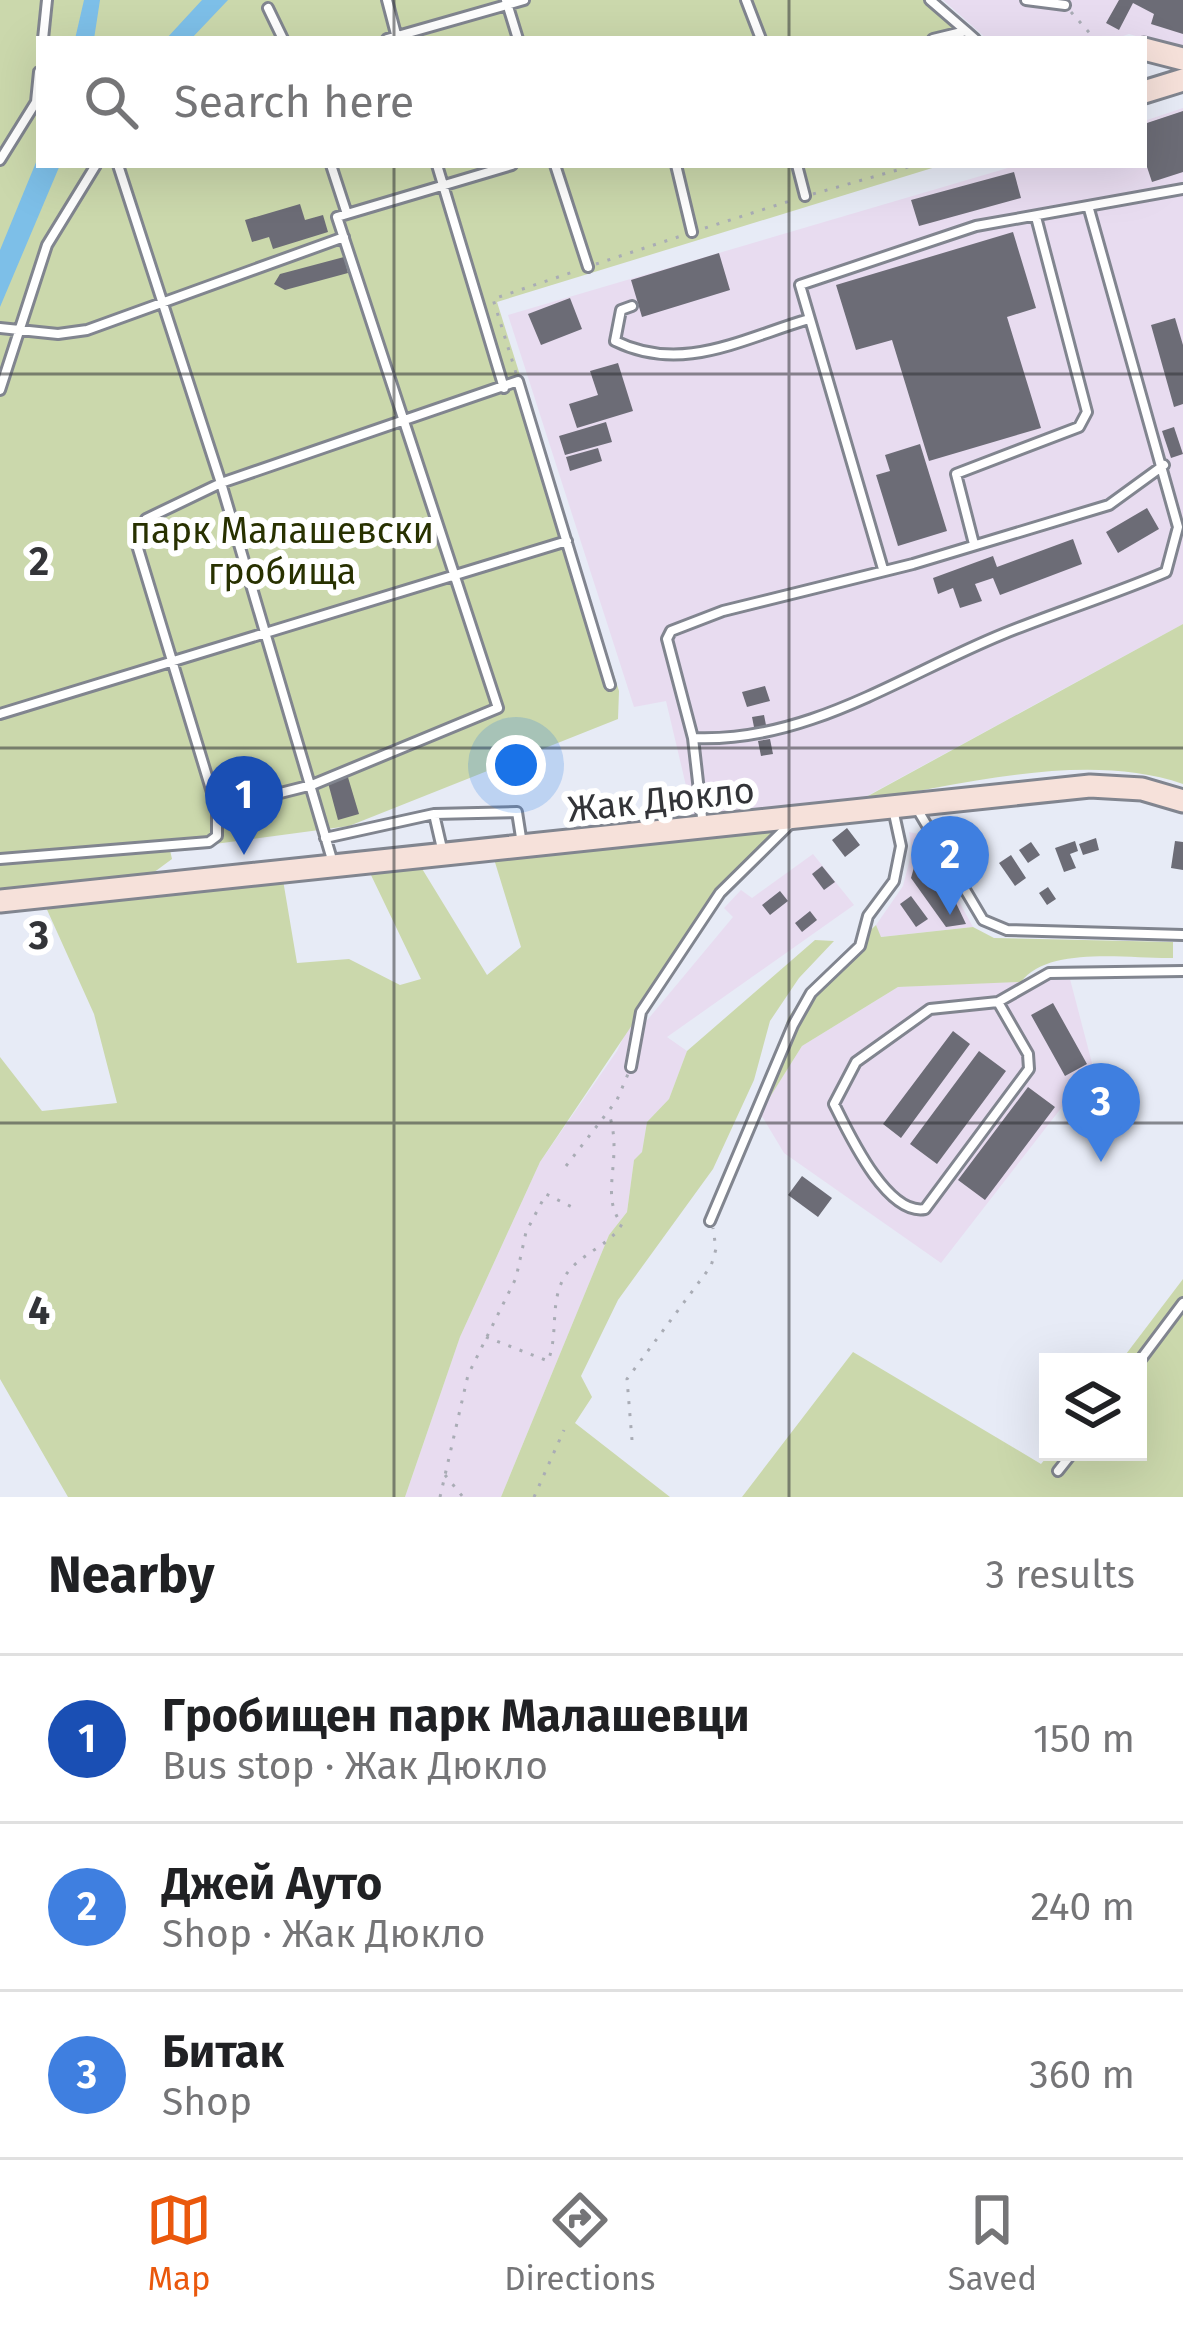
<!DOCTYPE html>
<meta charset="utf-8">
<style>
:root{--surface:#fff;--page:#f6f6f6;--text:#202124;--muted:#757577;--line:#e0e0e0;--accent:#ea580c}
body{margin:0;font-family:"Fira Sans",sans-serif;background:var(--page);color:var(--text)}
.controls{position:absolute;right:36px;bottom:36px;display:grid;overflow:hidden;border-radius:0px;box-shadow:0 12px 48px #0002}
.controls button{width:108px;height:108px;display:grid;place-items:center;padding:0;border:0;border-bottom:3px solid var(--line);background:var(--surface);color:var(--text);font:60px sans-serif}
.you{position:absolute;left:516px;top:765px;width:42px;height:42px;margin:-30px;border:9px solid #fff;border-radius:50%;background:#1a73e8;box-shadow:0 0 0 18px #1a73e833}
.badge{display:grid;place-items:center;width:78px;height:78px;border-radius:50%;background:var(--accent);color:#fff;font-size:39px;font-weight:700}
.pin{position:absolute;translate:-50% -99px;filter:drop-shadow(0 3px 6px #0008)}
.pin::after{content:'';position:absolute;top:63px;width:42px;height:36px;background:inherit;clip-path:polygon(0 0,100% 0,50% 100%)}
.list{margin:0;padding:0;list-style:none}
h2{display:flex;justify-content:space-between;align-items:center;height:156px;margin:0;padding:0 48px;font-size:51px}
h2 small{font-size:39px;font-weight:400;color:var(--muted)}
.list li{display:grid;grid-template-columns:78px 1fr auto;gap:36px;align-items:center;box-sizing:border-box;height:168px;padding:0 48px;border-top:3px solid var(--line)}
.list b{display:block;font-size:45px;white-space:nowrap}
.list p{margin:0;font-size:39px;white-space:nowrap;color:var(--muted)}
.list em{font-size:39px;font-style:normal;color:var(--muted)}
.icon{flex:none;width:66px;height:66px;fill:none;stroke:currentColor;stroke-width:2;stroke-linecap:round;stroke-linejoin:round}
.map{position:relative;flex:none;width:1183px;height:1497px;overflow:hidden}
.search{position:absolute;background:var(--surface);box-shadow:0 12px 48px #0002;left:36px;right:36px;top:36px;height:132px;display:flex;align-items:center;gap:30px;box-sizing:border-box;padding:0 42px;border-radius:0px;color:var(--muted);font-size:45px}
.sheet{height:660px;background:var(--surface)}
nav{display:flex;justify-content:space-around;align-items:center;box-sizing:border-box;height:168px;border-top:3px solid var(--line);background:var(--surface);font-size:33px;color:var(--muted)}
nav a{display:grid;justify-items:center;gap:6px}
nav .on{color:var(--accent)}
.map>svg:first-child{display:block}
.industrial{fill:#e8dcf0}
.green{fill:#cbd8ac}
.water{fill:#7dbfe8}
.building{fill:#6c6c76}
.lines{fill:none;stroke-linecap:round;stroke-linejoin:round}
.lane-casing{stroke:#81858f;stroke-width:14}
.secondary-casing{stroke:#81858f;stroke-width:27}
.path{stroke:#a9acb5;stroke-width:3;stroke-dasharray:3 9;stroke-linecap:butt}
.lane{stroke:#fff;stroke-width:8}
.secondary{stroke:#f6e1da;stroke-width:21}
.grid{fill:none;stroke:#333438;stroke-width:3;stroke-opacity:0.55}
.labels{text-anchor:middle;stroke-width:12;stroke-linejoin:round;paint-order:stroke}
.park-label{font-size:36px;fill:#283100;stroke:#fff}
.street-label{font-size:36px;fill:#333438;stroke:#fff}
.grid-label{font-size:39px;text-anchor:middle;font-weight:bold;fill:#333438;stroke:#fff;stroke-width:12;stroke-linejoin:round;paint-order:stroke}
</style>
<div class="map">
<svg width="1183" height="1497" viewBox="0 0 1183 1497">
<rect width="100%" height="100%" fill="#e7ebf6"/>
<path class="industrial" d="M943 0H1183V49L1129 34 1114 39H987Z
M1183 108V624L832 815 696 828 666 701 634 707 508 315 1018 165H1144V121Z
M909 832 923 835 973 927 880 937 876 925 903 886 912 851Z
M813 854 854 905 667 1037 687 1051 669 1099 647 1122 642 1152 634 1160 627 1212 609 1235 501 1497H405L460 1337 540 1162 617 1051 633 1017 644 1024 733 917 724 908 741 890 752 898Z
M1070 979 1093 1067 941 1263 784 1153 760 1113 802 1046 898 987Z"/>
<path class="green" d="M0 0H937L981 39H39V165H942L497 302 619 691 618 719 349 826 170 850 172 859 153 873 0 890Z
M1183 624V784C1083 750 958 786 857 802Z
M777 827 715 893 698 927 540 1162 460 1337 405 1497H68L0 1379V1057L42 1111 117 1103 94 1014 44 903 283 880 297 963 349 959 400 985 421 979 370 873 421 867 487 975 521 947 494 859Z
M876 925 881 937 973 927 994 938 1173 942V958C1131 959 1048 945 1021 982L898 987 802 1046 760 1113 756 1109 788 1018 807 990Z
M815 940 834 941 799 978 770 1021 754 1080 713 1169 618 1300 581 1376 592 1397 575 1423 670 1497H501L609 1235 627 1212 634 1160 642 1152 647 1122 669 1099 687 1051Z
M1183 1279V1497H742L853 1352 1041 1464 1051 1452H1138V1362H1120Z"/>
<path class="water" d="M84 0H100L94 39H75Z
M202 0H228L191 39H166Z
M39 155V165H60L0 307V250Z"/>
<path class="building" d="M1119 0H1183V34L1151 24 1154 14 1133 3 1119 30 1106 23Z
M1183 111V172L1152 182 1144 158V124Z
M1014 172 1021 198 919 226 911 200Z
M300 204 305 220 323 215 328 232 273 249 269 237 252 242 245 220Z
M1013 232 1036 308 1007 317 1041 428 929 461 892 340 856 350 836 285Z
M719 253 730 290 642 317 631 280Z
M344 257 348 273 285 290 274 284 280 274Z
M570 298 582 329 541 345 528 314Z
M1175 318 1183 345V404L1174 407 1151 325Z
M618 363 633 411 577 428 569 404 598 395 590 371Z
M606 422 612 442 565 455 559 436Z
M1174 427 1183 454 1171 458 1162 431Z
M920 444 947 531 898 546 876 475 890 471 885 455Z
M598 448 602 461 570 471 566 457Z
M1147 508 1159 529 1118 553 1106 532Z
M1073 539 1082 564 1000 595 993 578 975 584 982 601 960 608 953 588 938 594 933 578 993 556 997 567Z
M765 686 770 701 747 707 742 692Z
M764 715 767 730 755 732 752 717Z
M770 739 773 754 761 756 758 741Z
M347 774 359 814 338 820 327 779Z
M847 828 860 845 845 857 832 840Z
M974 838 986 866 977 872 960 847Z
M1096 838 1099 850 1083 855 1079 844Z
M1075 841 1078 851 1070 854 1076 868 1064 872 1055 848Z
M1175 841 1183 842V870L1171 868Z
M1031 842 1040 855 1028 863 1019 850Z
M929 848 956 903 966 924 946 927 911 878 918 853Z
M1011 855 1026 878 1015 886 999 863Z
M822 866 835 882 824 890 812 874Z
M1048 887 1056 899 1047 905 1039 893Z
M780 891 788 901 770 915 762 905Z
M911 896 928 919 916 927 900 904Z
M810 911 817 920 802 932 795 923Z
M1053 1003 1087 1064 1065 1076 1031 1015Z
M953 1031 970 1044 901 1138 883 1124Z
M979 1051 1006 1071 937 1164 910 1144Z
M1028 1087 1055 1107 985 1200 958 1180Z
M802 1176 832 1198 818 1217 788 1195Z"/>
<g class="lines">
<g class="lane-casing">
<path id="lane" d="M387 0 397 38
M506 0 518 39
M746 0 761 39
M930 0 966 31
M1026 0 1065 5
M268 8 283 39
M43 39 47 0
M387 39 524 0
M933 39 966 31 975 39
M0 160 36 102 39 72
M118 165 221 483 333 863
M331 165 347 214
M437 165 504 388
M555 165 588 267
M676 165 692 232
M797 165 805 196
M632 306 621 310 615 341C682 374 741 339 809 319
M0 328 58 334 87 330 344 237
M0 390 47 245 96 165
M974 544 956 474 1079 427 1087 412 1036 217
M883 569 800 285 976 226 1183 189
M0 714 567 541
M693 738C807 743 900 676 1003 634 1057 612 1112 595 1166 572L1178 527 1089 209
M916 807 983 920 1007 930 1183 935
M217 809 312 785 498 708 337 217 512 165
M434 814 443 853
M703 826 693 738 667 639 671 631 723 611 913 564 1109 505 1164 465
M325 838 434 814 517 812 522 844
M0 859 209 842 217 836V809L136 542 146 519 221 483 518 381 610 685
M998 1002 1028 1054 1029 1069 925 1209C887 1216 849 1134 834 1104L856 1062 930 1009 998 1002 1049 973 1183 971
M631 1067 641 1012 720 893 791 823
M710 1221 793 1025 811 993 860 946 868 916 894 881 901 846 893 809
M1138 1363 1183 1303
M1058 1471 1073 1452"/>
</g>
<g class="secondary-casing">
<path id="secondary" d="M1144 49 1183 59
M1144 92 1183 80
M0 901 1090 786 1142 789 1183 801"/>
</g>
<path class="path" d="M1071 12 1095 39
M813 194 915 165
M705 228 793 200
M596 264 684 235
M516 373 493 299 576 271
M566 1166 617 1100 628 1074
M486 1337 548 1361C559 1333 549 1302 565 1276 580 1253 610 1246 622 1224 598 1195 625 1157 608 1111
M632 1440 627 1379 711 1266 716 1249 713 1228
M445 1475 463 1497
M440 1497 468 1375 516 1278 526 1232 546 1194 572 1207
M534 1497 564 1430"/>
<use href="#lane" class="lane"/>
<use href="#secondary" class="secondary"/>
</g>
<path class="grid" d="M394 0V39M789 0V39M394 165V1497M789 165V1497M0 374H1183M0 748H1183M0 1123H1183"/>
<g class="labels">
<g class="park-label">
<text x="282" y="543">парк Малашевски<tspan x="282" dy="41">гробища</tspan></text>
</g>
<g class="street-label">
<text transform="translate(661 799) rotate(-6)" y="13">Жак Дюкло</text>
</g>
</g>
<g class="grid-label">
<text x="39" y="575">2</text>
<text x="39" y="949">3</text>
<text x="39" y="1324">4</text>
</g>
</svg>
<div class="controls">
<button><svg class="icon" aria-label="layers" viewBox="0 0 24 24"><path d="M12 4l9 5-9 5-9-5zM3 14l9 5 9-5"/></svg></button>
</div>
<div class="you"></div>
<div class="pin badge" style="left:244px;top:855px;background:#1a4fb4">1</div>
<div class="pin badge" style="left:950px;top:915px;background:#3f7fe0">2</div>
<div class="pin badge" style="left:1101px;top:1162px;background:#3f7fe0">3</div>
<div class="search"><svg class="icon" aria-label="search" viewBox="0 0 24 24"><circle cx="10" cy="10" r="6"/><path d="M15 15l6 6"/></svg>Search here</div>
</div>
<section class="sheet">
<h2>Nearby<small>3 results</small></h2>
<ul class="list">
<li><span class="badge" style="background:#1a4fb4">1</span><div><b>Гробищен парк Малашевци</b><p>Bus stop · Жак Дюкло</p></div><em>150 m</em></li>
<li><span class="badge" style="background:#3f7fe0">2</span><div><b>Джей Ауто</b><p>Shop · Жак Дюкло</p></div><em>240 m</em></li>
<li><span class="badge" style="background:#3f7fe0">3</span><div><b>Битак</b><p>Shop</p></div><em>360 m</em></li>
</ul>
</section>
<nav>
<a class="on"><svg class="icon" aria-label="map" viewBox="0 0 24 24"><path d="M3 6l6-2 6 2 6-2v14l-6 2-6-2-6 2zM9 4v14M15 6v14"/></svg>Map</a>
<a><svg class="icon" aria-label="directions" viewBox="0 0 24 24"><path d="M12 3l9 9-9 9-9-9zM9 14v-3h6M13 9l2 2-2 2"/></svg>Directions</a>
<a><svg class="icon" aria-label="saved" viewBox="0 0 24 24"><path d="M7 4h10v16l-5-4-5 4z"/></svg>Saved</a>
</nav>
